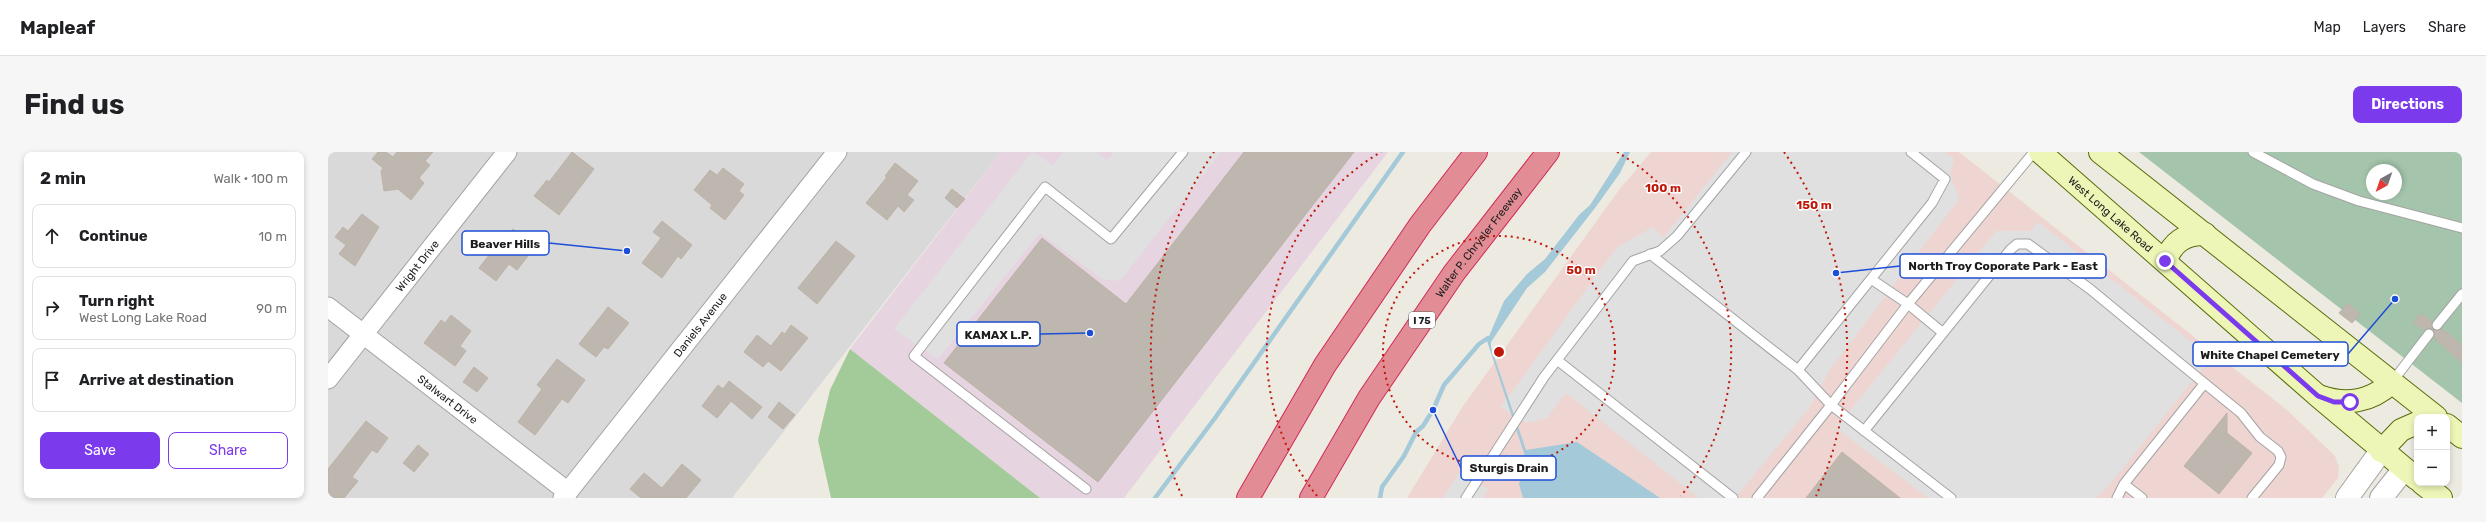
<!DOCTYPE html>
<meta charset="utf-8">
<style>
:root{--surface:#fff;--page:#f6f6f6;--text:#202124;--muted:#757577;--line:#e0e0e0;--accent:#7c3aed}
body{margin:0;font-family:Rubik,sans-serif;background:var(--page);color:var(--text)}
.controls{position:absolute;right:12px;bottom:12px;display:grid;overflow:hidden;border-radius:8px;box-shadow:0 2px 6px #0003}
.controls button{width:36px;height:36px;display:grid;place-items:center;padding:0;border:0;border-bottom:1px solid var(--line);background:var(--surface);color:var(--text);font:20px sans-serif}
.compass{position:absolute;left:2038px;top:12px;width:36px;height:36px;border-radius:50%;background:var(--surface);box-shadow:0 2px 6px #0003;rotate:220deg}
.stop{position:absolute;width:12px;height:12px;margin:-9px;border:3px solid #7c3aed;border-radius:50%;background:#fff}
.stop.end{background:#7c3aed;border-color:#fff;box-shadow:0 1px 4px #0008}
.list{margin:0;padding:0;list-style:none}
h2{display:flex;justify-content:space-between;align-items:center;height:52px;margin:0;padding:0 16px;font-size:17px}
h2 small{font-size:13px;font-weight:400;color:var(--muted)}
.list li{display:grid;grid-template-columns:26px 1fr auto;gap:12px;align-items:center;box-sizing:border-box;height:64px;margin:0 8px 8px;padding:0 8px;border:1px solid var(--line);border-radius:8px}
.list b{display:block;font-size:15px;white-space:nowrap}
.list p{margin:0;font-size:13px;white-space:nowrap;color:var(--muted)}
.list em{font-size:13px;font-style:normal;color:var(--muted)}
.actions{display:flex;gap:8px;padding:12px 16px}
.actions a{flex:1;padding:9px 0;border:1px solid var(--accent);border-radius:8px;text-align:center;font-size:14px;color:var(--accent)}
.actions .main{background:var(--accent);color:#fff}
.icon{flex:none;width:22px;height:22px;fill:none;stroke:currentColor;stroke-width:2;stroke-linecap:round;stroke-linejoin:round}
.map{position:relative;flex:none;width:2134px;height:346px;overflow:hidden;border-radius:8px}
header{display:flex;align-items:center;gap:24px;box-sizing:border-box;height:56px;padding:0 20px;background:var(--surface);border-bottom:1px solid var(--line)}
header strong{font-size:19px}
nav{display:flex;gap:22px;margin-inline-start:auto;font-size:14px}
.intro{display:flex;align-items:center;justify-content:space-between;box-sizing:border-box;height:96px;padding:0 24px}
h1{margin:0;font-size:28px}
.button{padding:10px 18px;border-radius:8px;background:var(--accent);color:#fff;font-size:14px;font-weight:700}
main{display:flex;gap:24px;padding:0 24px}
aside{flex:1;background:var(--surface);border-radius:8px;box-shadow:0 2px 6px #0003}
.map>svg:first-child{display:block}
.residential{fill:#dad9d9}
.commercial{fill:#eed5d2}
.industrial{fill:#e6d4e1}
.forest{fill:#a3cb99}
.cemetery{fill:#a4c5ac;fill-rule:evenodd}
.parking{fill:#e0e0e0}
.water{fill:#a4c9d9}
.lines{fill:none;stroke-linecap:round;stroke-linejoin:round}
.stream{stroke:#a4c9d9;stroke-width:4.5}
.building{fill:#bdb7af;stroke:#beb2a5}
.service-casing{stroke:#a3a3a3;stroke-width:11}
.minor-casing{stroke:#a3a3a3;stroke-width:21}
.tertiary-casing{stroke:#a3a3a3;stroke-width:24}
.secondary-casing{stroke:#5a6d09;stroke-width:24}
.motorway-casing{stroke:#cf2b56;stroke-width:24}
.service{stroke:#fff;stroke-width:9}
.minor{stroke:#fff;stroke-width:19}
.tertiary{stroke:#fff;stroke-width:22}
.secondary{stroke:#eef6b7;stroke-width:22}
.motorway{stroke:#e28d95;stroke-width:22}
.route{stroke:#7c3aed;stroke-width:5}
.ring{fill:none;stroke:#bf1809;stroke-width:2;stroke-dasharray:2 4}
.labels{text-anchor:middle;stroke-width:3;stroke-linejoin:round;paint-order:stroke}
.shield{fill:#fff;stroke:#606060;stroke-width:1}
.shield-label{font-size:10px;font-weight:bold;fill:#1c1c1c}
.street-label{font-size:11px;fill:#1c1c1c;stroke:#fff}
.centre{fill:#bf1809;stroke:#fff;stroke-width:2}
.ring-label{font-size:12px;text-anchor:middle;font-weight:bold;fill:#bf1809;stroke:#fff;stroke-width:3;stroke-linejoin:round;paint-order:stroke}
.leader{fill:none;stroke:#1d4ed8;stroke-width:1.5}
.callout-dot{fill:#1d4ed8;stroke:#fff;stroke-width:1.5}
.callout{fill:#fff;stroke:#1d4ed8;stroke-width:1.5}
.callout-label{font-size:12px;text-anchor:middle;font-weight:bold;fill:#1c1c1c}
</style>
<header>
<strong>Mapleaf</strong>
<nav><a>Map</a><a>Layers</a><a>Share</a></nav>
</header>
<div class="intro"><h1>Find us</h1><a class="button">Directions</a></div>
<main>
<aside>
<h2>2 min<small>Walk · 100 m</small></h2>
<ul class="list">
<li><svg class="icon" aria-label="ahead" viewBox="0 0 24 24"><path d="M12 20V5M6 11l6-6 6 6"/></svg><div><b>Continue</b></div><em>10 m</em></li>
<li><svg class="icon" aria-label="right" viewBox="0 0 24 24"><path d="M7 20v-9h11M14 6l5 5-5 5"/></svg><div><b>Turn right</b><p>West Long Lake Road</p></div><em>90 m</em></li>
<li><svg class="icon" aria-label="arrive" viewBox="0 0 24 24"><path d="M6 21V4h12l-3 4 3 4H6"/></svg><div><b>Arrive at destination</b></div></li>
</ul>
<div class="actions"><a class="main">Save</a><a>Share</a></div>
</aside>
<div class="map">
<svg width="2134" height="346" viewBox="0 0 2134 346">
<rect width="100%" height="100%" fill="#edeae2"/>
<path class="residential" d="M0 0H673L404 346H0Z"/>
<path class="commercial" d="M1323 0H1631L1959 258 2007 304 2011 315 2010 326 1994 346H1079L1135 254 1291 38Z"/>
<path class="industrial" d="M673 0H1060L796 346H712L522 197Z"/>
<path class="forest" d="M522 197 712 346H503L490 288 502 238Z"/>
<path class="cemetery" d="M1811 0H2134V251ZM2044 18H2068V42H2044Z"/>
<path class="parking" d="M704 0 725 13 735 0H768L779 8 786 0H893L792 129 774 127 712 81 610 207 566 177Z
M1404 0H1617L1626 7 1622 22 1631 47 1501 219 1481 256 1407 346H1371L1238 241 1219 266 1199 271 1173 255 1289 95 1325 75 1335 86Z
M1710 70 1883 205 1789 324 1768 346H1600L1508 276 1668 79H1702Z
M1131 321 1160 337 1155 346H1115Z"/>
<path class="water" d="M1296 0H1302L1292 21 1267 56 1217 120 1199 136 1163 190V195L1198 298 1249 290 1332 346H1195L1191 332 1198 310 1196 301 1159 189 1176 149 1199 122 1217 107 1251 63 1262 53Z"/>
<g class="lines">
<path class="stream" d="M827 346 887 266 1075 0
M1052 346 1054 335 1076 304 1088 280 1095 274 1105 258 1116 233 1151 192 1160 186"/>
</g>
<path class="building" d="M50 0H58L65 5 69 0H105L97 9 102 13 91 26 96 31 83 48 70 37 56 39 53 19 55 16 44 7Z
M244 0 266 17 231 63 206 44 219 28 221 30Z
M916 0H1026L770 330 616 211 714 86 798 152Z
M567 11 590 29 579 43 586 48 576 60 570 54 559 68 538 51 559 25 557 24Z
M395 16 416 32 411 39 416 43 397 68 382 56 384 53 366 38 382 18 389 23Z
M624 37 637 47 629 56 617 46Z
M34 62 51 75 27 114 11 102 18 93 7 85 15 75 20 79Z
M334 69 364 93 353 107 350 104 334 126 314 111 333 86 325 80Z
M185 77 208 94 189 118 181 112 168 129 151 116 172 89 175 91Z
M508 89 527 104 489 152 470 136Z
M2020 151 2032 162 2024 171 2011 161Z
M280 155 301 171 280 197 276 195 268 205 251 192Z
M2093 161 2104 170 2106 178 2114 177 2134 193V211L2106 186 2105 178 2101 176 2096 178 2085 171Z
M123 163 143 179 132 194 138 199 127 214 96 191 113 168 117 171Z
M463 173 480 186 453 219 440 209 435 215 416 200 429 183 443 194 454 180 457 182Z
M229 207 257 228 240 251 234 247 207 283 190 270 214 237 209 233Z
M146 215 160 226 149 240 135 230Z
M401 229 434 255 424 267 403 249 389 266 374 254 390 233 395 237Z
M451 250 467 263 455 277 440 265Z
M1899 261V281L1924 301 1891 342 1856 314Z
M38 269 60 286 49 301 44 298 24 325 30 329 16 346H0V317Z
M90 293 101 302 86 320 75 311Z
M1514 300 1572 346H1478Z
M354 312 373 328 358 346H313L302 337 316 321 334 336Z"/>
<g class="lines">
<g class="service-casing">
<path id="service" d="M1925 0 1985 32 2031 49 2134 76
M1322 102 1470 218 1604 51 1617 27 1583 0
M1543 127 1580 152 1614 180
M2109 173 2134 142
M1229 208 1405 346
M2064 230 2101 182
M1536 279 1682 98 1689 92H1700L1762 137 1848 208 1913 261 1932 285 1950 299 1953 305 1951 313 1924 346
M1796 332 1814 346
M758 337 586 204 717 35 783 87 855 0
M1138 346 1216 225 1305 109 1332 99 1349 84 1418 0
M1429 346 1503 253 1470 218
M1623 346 1503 253 1580 152 1706 0
M1789 346 1796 332 1876 232"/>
</g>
<g class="minor-casing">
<g id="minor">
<path id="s1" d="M0 155 240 340"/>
<path id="s2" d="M0 227 179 0"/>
<path id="s3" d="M235 346 509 0"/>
</g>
</g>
<g class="tertiary-casing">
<path id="tertiary" d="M2019 346 2053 299
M2053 346 2076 317"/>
</g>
<g class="secondary-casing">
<g id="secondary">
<path id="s4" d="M1712 0 1990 244 2089 327"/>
<path d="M1772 0 2108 265"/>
<path d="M1837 109C1845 90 1856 82 1877 82"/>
<path d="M1991 244C2018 254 2043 250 2064 230"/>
<path d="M2119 273 2134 285"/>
<path d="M2053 299 2073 278 2089 271"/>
<path d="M2094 331 2113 346"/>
</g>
</g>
<g class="motorway-casing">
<g id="motorway">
<path d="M920 346 997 213 1092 73 1148 0"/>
<path id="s5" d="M983 346 1041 246 1126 121 1220 0"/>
</g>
</g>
<use href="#service" class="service"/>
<use href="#minor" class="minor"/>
<use href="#tertiary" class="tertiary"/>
<use href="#secondary" class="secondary"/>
<use href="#motorway" class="motorway"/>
</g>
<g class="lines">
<path class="route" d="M1837 109 1990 244 2006 250H2022"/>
</g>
<g class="ring">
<circle cx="1171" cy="200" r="116"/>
<path d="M989 344A232 232 0 0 1 1053 0M1289 0A232 232 0 0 1 1353 344"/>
<path d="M854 344A348 348 0 0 1 886 0M1456 0A348 348 0 0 1 1488 344"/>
</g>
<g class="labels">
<rect class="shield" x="1081" y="160" width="26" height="16" rx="3"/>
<g class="shield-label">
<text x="1094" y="172">I 75</text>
</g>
<g class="street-label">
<text dy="4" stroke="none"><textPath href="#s4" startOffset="94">West Long Lake Road</textPath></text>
<text dy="4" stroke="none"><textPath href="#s5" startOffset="306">Walter P. Chrysler Freeway</textPath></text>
<text dy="4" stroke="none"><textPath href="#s2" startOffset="144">Wright Drive</textPath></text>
<text dy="4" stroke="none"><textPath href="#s3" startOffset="221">Daniels Avenue</textPath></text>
<text dy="4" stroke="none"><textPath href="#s1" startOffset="151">Stalwart Drive</textPath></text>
</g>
</g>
<circle cx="1171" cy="200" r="6" class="centre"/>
<g class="ring-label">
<text x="1335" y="40">100 m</text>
<text x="1486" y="57">150 m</text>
<text x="1253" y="122">50 m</text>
</g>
<path class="leader" d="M299 99L221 91M1508 121L1572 114M762 181L712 182M2067 147L2020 202M1105 258L1133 316"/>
<g class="callout-dot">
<circle cx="299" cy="99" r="4"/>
<circle cx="1508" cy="121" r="4"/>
<circle cx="762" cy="181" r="4"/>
<circle cx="2067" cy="147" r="4"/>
<circle cx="1105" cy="258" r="4"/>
</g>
<g class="callout">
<rect x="134" y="79" width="87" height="24" rx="4"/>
<rect x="1572" y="102" width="206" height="24" rx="4"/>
<rect x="629" y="170" width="83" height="24" rx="4"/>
<rect x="1865" y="190" width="155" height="24" rx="4"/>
<rect x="1133" y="304" width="95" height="24" rx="4"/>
</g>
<g class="callout-label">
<text x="177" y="96">Beaver Hills</text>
<text x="1675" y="118">North Troy Coporate Park - East</text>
<text x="670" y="187">KAMAX L.P.</text>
<text x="1942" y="207">White Chapel Cemetery</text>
<text x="1181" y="320">Sturgis Drain</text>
</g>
</svg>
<div class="controls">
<button>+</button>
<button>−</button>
</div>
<svg class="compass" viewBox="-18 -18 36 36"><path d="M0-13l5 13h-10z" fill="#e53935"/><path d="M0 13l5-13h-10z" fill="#757577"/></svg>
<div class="stop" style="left:2022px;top:250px"></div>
<div class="stop end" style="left:1837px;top:109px"></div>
</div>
</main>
